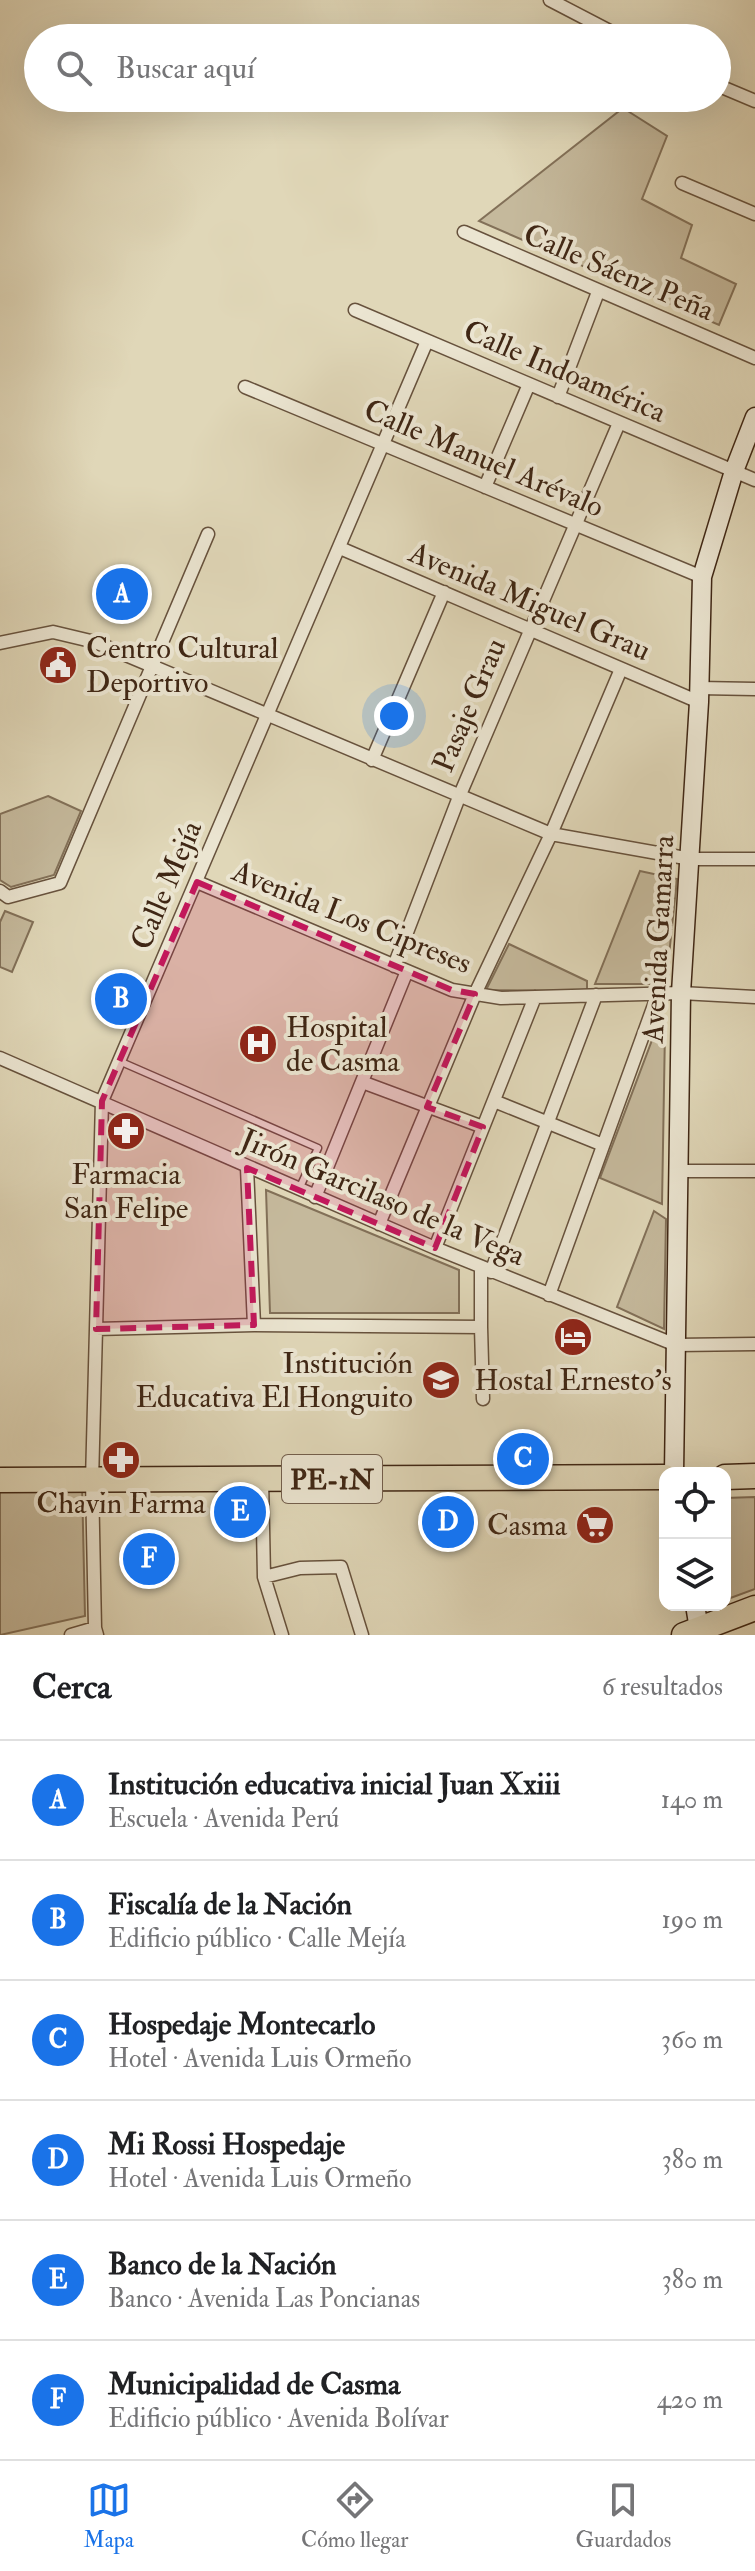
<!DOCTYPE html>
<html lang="es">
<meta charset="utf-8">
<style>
:root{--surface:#fff;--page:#f6f6f6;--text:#202124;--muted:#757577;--line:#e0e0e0;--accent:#1a73e8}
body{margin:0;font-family:"IM FELL Double Pica",serif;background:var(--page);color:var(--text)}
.controls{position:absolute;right:24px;bottom:24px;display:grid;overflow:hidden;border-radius:16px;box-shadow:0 8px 32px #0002}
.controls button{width:72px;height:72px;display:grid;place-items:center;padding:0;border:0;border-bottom:2px solid var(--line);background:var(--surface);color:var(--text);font:40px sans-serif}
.you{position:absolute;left:394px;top:716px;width:28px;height:28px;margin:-20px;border:6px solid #fff;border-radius:50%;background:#1a73e8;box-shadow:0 0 0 12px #1a73e833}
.badge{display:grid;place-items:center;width:52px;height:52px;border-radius:50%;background:var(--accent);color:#fff;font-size:26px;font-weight:700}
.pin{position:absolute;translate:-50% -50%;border:4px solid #fff;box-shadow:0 2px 8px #0006}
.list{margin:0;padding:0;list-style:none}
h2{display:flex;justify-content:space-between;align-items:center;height:104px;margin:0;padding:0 32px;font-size:34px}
h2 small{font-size:26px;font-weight:400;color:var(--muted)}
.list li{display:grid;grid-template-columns:52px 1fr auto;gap:24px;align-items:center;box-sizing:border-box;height:120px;padding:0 32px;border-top:2px solid var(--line)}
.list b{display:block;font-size:30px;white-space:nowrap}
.list p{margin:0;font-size:26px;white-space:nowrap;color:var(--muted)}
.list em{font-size:26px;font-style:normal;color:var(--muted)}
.icon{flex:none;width:44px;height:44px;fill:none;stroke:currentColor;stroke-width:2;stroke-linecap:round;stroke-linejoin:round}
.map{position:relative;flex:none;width:755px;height:1635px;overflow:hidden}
.search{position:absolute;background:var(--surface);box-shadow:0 8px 32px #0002;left:24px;right:24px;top:24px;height:88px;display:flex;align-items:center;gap:20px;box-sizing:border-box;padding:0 28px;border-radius:44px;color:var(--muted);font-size:30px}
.sheet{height:824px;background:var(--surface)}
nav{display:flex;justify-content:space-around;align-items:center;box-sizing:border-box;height:112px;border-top:2px solid var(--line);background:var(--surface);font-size:22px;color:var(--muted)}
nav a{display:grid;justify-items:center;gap:4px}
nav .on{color:var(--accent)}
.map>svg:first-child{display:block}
.green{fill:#c5b99c;stroke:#827058;stroke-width:2}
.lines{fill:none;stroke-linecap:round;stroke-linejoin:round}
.lane-casing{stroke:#67523d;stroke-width:9}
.street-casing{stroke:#67523d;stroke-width:15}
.secondary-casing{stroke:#3f2614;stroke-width:21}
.highway-casing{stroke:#3f2614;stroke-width:27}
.lane{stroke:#ebe5d1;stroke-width:6}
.street{stroke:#ebe5d1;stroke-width:12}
.secondary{stroke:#ebe5d1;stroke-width:18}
.highway{stroke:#e0d7b8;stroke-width:24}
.marked{fill:#c2185b;fill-opacity:0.2;stroke:#c2185b;stroke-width:6;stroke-dasharray:16 10;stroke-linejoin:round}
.labels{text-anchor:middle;stroke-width:8;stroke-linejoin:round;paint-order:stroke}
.shield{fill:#ebe5d1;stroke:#735f4d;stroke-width:2}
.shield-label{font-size:28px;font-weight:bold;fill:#3f2614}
.street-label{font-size:30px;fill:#3f2614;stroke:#ebe5d1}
.poi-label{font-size:30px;fill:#3f2614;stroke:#ebe5d1}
</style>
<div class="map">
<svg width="755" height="1635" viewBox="0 0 755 1635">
<rect width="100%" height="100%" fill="#e0d7b8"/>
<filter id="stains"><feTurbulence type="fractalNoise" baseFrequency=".0025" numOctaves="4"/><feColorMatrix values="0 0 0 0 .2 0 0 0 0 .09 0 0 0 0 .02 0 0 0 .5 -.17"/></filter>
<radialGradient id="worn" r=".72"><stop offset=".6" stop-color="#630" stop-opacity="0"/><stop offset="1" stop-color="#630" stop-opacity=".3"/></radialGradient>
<path class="green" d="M623 108 667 136 642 199 692 225 681 258 736 284 719 325 479 221Z
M48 796 81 811 54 875 11 887 0 880V814Z
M640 871 677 879 666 984H595Z
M5 911 33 922 12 972 0 967V922Z
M509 944 587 981V991L486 990Z
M657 1027 665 1030 662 1204 600 1178Z
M266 1190 459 1270V1313H270Z
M654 1211 666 1219 664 1329 617 1307Z
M82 1483 85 1616 0 1635V1484Z
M755 1497V1589L725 1600V1498Z"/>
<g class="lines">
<g class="lane-casing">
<path id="lane" d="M119 1061 318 1148 300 1187"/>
</g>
<g class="street-casing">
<path id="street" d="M550 0 623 38
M717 85 755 101
M682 183 755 214
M464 232 755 358
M355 310 755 480
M245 387 702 577
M558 397 598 292
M485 487 529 384
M340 548 699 702
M0 643 53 632 95 642 551 834 691 859H755
M699 688 755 689
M372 760 444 592
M197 882 452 990 501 998 681 993 755 997
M0 891 8 897 60 883 208 534
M394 966 459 797 619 423
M0 1058 435 1248 676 1345 755 1344
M362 1082 483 1127
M494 1101 603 1145
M247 1168 254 1325 481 1327V1267
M678 1171H755
M315 1197 407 971
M379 1224 475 994 551 834 621 669
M435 1248 535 997
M491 1272 596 995
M549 1295 658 994
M481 1327 483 1399
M96 1329 254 1325
M262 1479 264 1577 282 1635
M264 1577 300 1568 341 1567 362 1635
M71 1635 95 1628
M97 1635 95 1628 92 1481 102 1101 427 341"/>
</g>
<g class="secondary-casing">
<path id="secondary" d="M674 1473 681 993 699 702 702 577 734 471 755 417
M695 1605 699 1629"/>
</g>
<g class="highway-casing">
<path id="highway" d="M725 1477 755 1476
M0 1480 665 1477
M684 1635 755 1608"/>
</g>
<use href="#lane" class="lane"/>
<use href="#street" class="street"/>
<use href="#secondary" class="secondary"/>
<use href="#highway" class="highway"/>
</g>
<path class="marked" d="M197 882 452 990 475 994 427 1107 483 1127 435 1248 247 1168 254 1325 96 1329 102 1101Z"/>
<defs>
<g id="civic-disc" transform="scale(2)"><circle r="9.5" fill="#8f2418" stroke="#ebe5d1"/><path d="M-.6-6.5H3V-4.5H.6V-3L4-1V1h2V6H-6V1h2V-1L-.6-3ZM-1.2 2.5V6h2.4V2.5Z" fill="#fff"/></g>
<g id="hospital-disc" transform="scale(2)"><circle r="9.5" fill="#8f2418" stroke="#ebe5d1"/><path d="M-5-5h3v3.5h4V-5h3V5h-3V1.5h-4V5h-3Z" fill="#fff"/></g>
<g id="pharmacy-disc" transform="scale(2)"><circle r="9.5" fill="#8f2418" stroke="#ebe5d1"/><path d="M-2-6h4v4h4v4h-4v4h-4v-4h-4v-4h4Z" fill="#fff"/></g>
<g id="hotel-disc" transform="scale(2)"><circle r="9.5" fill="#8f2418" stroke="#ebe5d1"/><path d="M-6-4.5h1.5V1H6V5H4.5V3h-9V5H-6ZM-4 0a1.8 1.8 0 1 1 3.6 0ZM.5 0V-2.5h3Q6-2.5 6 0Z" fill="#fff"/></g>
<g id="school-disc" transform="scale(2)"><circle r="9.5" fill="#8f2418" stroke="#ebe5d1"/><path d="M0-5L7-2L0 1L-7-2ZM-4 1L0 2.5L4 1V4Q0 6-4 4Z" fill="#fff"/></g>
<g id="supermarket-disc" transform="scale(2)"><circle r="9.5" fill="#8f2418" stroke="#ebe5d1"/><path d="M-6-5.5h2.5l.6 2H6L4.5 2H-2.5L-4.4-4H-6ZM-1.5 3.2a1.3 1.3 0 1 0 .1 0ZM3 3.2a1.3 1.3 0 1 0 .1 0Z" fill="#fff"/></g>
</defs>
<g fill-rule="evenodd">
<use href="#civic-disc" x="58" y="665"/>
<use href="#hospital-disc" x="258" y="1044"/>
<use href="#pharmacy-disc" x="126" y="1131"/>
<use href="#hotel-disc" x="573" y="1337"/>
<use href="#school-disc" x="441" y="1380"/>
<use href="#pharmacy-disc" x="121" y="1460"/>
<use href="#supermarket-disc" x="595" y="1525"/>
</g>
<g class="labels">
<rect class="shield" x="282" y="1455" width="100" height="48" rx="6"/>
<g class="shield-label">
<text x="332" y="1489">PE-1N</text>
</g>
<g class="street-label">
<text transform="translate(619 272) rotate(23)" y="10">Calle Sáenz Peña</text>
<text transform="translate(565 371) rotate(23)" y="10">Calle Indoamérica</text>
<text transform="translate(484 458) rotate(23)" y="10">Calle Manuel Arévalo</text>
<text transform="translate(530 601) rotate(23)" y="10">Avenida Miguel Grau</text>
<text transform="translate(469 705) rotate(-67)" y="10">Pasaje Grau</text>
<text transform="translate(166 885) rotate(-67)" y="10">Calle Mejía</text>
<text transform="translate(352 917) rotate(22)" y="10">Avenida Los Cipreses</text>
<text transform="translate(658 939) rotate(-87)" y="10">Avenida Gamarra</text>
<text transform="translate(383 1197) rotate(23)" y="10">Jirón Garcilaso de la Vega</text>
</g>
<g class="poi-label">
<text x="86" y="658" text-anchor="start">Centro Cultural<tspan x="86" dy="34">Deportivo</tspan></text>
<text x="286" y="1037" text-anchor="start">Hospital<tspan x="286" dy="34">de Casma</tspan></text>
<text x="126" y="1184">Farmacia<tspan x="126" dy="34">San Felipe</tspan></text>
<text x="413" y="1373" text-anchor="end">Institución<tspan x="413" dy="34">Educativa El Honguito</tspan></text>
<text x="573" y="1390">Hostal Ernesto's</text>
<text x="121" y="1513">Chavin Farma</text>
<text x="567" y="1535" text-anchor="end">Casma</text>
</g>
</g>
<rect width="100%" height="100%" filter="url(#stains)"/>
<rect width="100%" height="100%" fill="url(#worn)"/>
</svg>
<div class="controls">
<button><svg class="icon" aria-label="locate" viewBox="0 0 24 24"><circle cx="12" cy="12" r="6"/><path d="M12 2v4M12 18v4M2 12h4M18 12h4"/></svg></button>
<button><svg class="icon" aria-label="layers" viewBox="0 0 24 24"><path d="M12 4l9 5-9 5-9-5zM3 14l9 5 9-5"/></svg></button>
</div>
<div class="you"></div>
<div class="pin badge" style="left:122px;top:594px">A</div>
<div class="pin badge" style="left:121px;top:999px">B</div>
<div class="pin badge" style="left:523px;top:1459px">C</div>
<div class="pin badge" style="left:448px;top:1522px">D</div>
<div class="pin badge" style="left:240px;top:1512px">E</div>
<div class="pin badge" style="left:149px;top:1559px">F</div>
<div class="search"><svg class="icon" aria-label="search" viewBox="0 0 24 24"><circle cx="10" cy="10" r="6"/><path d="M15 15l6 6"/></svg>Buscar aquí</div>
</div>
<section class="sheet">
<h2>Cerca<small>6 resultados</small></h2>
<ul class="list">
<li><span class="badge">A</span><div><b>Institución educativa inicial Juan Xxiii</b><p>Escuela · Avenida Perú</p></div><em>140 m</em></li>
<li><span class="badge">B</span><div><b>Fiscalía de la Nación</b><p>Edificio público · Calle Mejía</p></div><em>190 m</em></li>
<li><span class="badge">C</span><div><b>Hospedaje Montecarlo</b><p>Hotel · Avenida Luis Ormeño</p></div><em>360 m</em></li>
<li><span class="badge">D</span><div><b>Mi Rossi Hospedaje</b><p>Hotel · Avenida Luis Ormeño</p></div><em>380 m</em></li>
<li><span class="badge">E</span><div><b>Banco de la Nación</b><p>Banco · Avenida Las Poncianas</p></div><em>380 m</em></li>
<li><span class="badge">F</span><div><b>Municipalidad de Casma</b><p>Edificio público · Avenida Bolívar</p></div><em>420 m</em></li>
</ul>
</section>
<nav>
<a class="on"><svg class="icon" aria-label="map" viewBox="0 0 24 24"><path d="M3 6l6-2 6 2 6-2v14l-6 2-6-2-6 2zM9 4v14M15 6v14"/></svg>Mapa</a>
<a><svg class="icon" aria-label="directions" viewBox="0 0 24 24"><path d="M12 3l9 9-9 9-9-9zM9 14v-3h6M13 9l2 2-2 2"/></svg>Cómo llegar</a>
<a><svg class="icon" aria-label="saved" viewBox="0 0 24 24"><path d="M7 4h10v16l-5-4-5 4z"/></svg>Guardados</a>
</nav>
